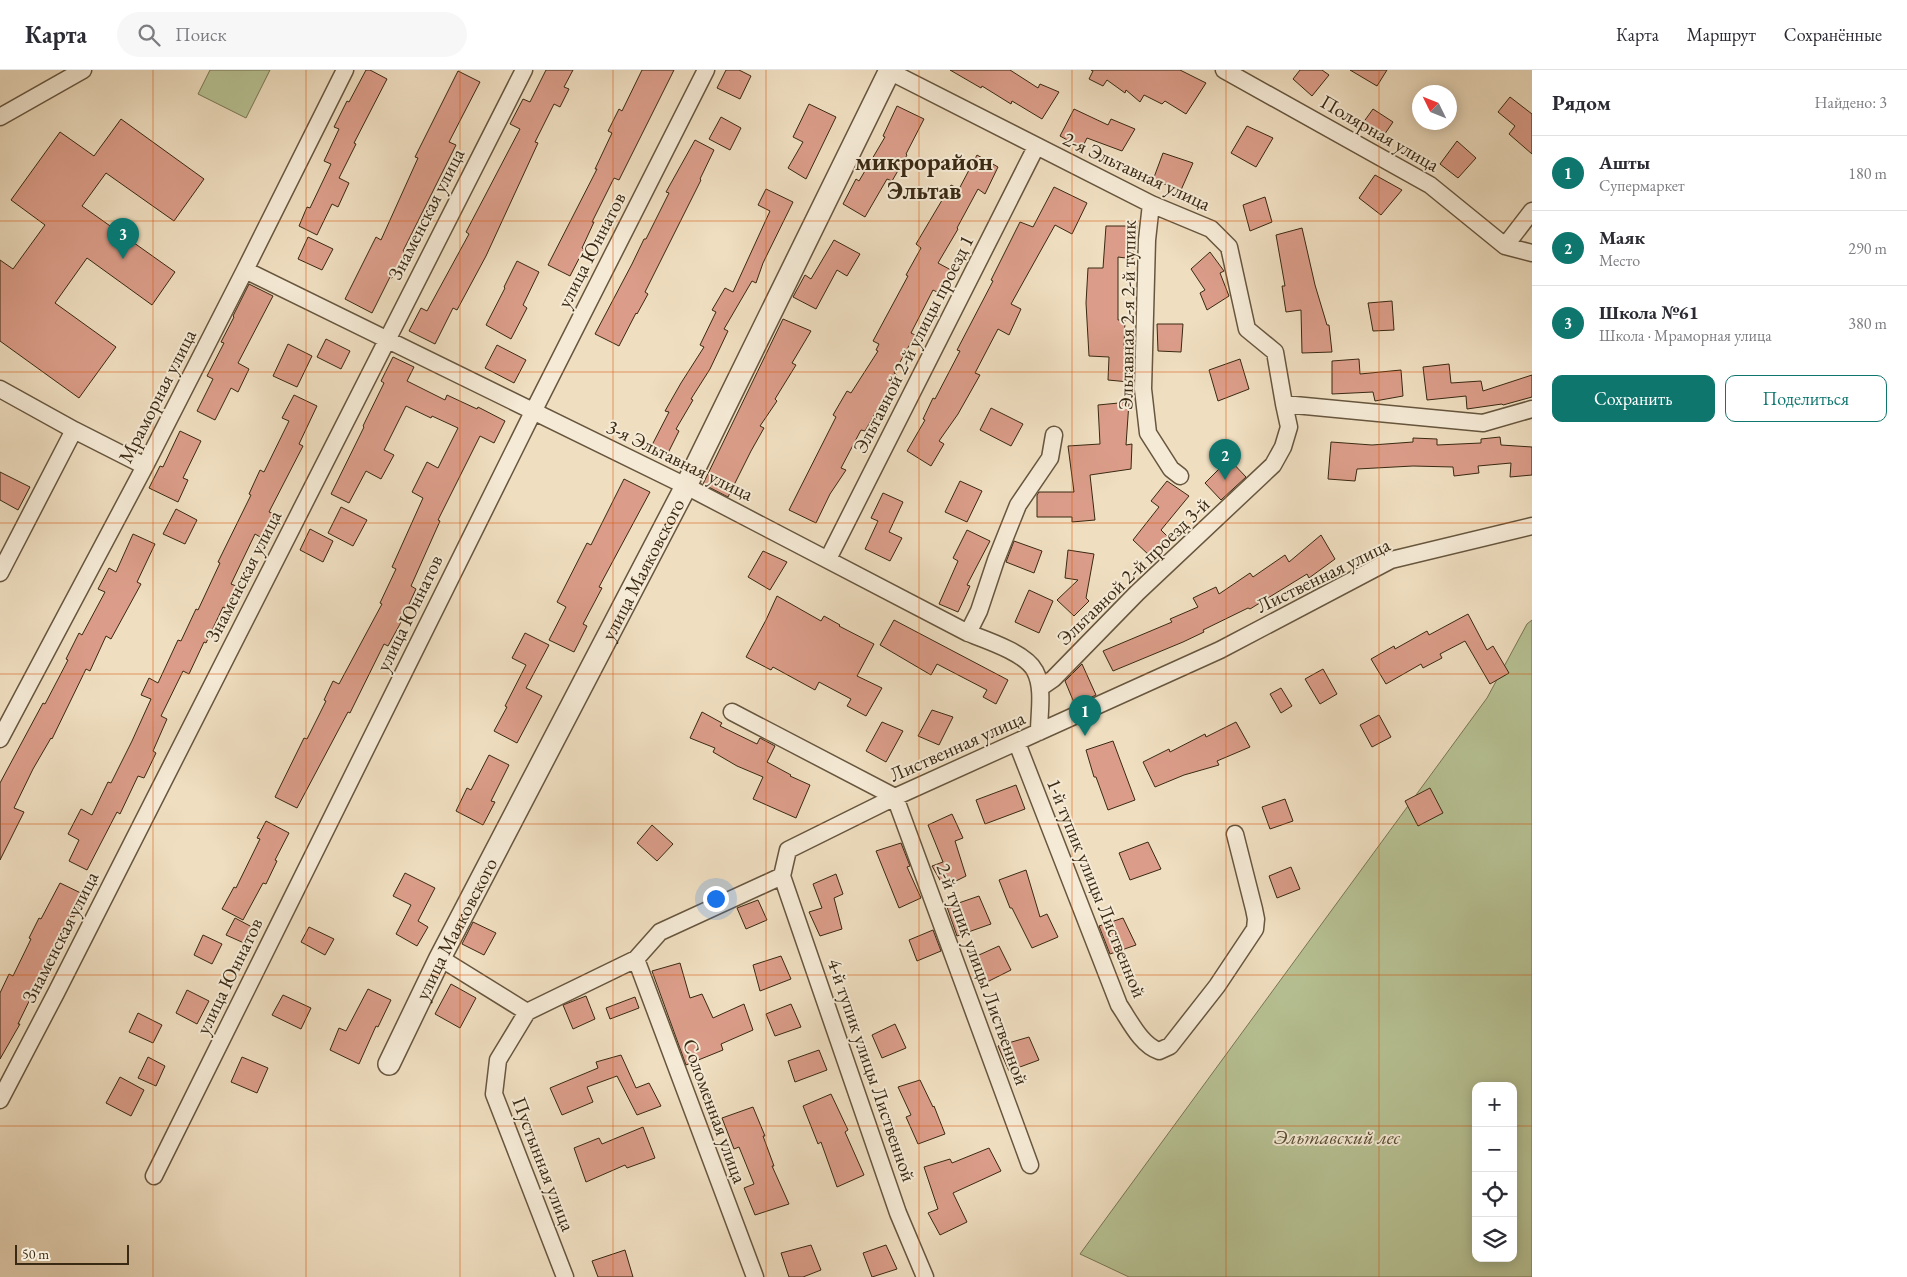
<!DOCTYPE html>
<html lang="ru">
<meta charset="utf-8">
<style>
:root{--surface:#fff;--page:#f7f7f7;--text:#2b2b33;--muted:#7c7c81;--line:#e1e1e2;--accent:#0f766e}
body{margin:0;font-family:"EB Garamond",serif;background:var(--page);color:var(--text)}
.controls{position:absolute;right:15px;bottom:15px;display:grid;overflow:hidden;border-radius:10px;box-shadow:0 2px 12px #0003}
.controls button{width:45px;height:45px;display:grid;place-items:center;padding:0;border:0;border-bottom:1px solid var(--line);background:var(--surface);color:var(--text);font:25px sans-serif}
.compass{position:absolute;left:1412px;top:15px;width:45px;height:45px;border-radius:50%;background:var(--surface);box-shadow:0 2px 12px #0003;rotate:313deg}
.scale{position:absolute;left:15px;bottom:12px;width:114px;box-sizing:border-box;padding-left:5px;border:2px solid #3a2913;border-top:0;font-size:14px;line-height:18px;white-space:nowrap;color:#3a2913;-webkit-text-stroke:4px #f5ead6;paint-order:stroke}
.you{position:absolute;left:715px;top:828px;width:18px;height:18px;margin:-12px;border:4px solid #fff;border-radius:50%;background:#1a73e8;box-shadow:0 0 0 8px #1a73e833}
.badge{display:grid;place-items:center;width:32px;height:32px;border-radius:50%;background:var(--accent);color:#fff;font-size:16px;font-weight:700}
.pin{position:absolute;translate:-50% -41px;filter:drop-shadow(0 1px 2px #0008)}
.pin::after{content:'';position:absolute;top:26px;width:18px;height:15px;background:inherit;clip-path:polygon(0 0,100% 0,50% 100%)}
.list{margin:0;padding:0;list-style:none}
h2{display:flex;justify-content:space-between;align-items:center;height:65px;margin:0;padding:0 20px;font-size:21px}
h2 small{font-size:16px;font-weight:400;color:var(--muted)}
.list li{display:grid;grid-template-columns:32px 1fr auto;gap:15px;align-items:center;box-sizing:border-box;height:75px;padding:0 20px;border-top:1px solid var(--line)}
.list b{display:block;font-size:19px;white-space:nowrap}
.list p{margin:0;font-size:16px;white-space:nowrap;color:var(--muted)}
.list em{font-size:16px;font-style:normal;color:var(--muted)}
.actions{display:flex;gap:10px;padding:15px 20px}
.actions a{flex:1;padding:11px 0;border:1px solid var(--accent);border-radius:10px;text-align:center;font-size:18px;color:var(--accent)}
.actions .main{background:var(--accent);color:#fff}
.icon{flex:none;width:28px;height:28px;fill:none;stroke:currentColor;stroke-width:2;stroke-linecap:round;stroke-linejoin:round}
.map{position:relative;flex:none;width:1532px;height:1207px;overflow:hidden}
header{display:flex;align-items:center;gap:30px;box-sizing:border-box;height:70px;padding:0 25px;background:var(--surface);border-bottom:1px solid var(--line)}
header strong{font-size:24px}
nav{display:flex;gap:28px;margin-inline-start:auto;font-size:18px}
.search{width:350px;height:45px;background:var(--page);display:flex;align-items:center;gap:12px;box-sizing:border-box;padding:0 18px;border-radius:28px;color:var(--muted);font-size:19px}
main{display:flex}
aside{flex:1;background:var(--surface)}
.map>svg:first-child{display:block}
.green{fill:#b7c294;stroke:#787654;fill-rule:evenodd}
.building{fill:#db9d89;stroke:#3a2913}
.lines{fill:none;stroke-linecap:round;stroke-linejoin:round}
.minor-casing{stroke:#67563e;stroke-width:19}
.tertiary-casing{stroke:#67563e;stroke-width:24}
.minor{stroke:#f5ead6;stroke-width:16}
.tertiary{stroke:#f5ead6;stroke-width:21}
.grid{fill:none;stroke:#d7540d;stroke-width:1;stroke-opacity:0.55}
.labels{text-anchor:middle;stroke-width:4;stroke-linejoin:round;paint-order:stroke}
.street-label{font-size:20px;fill:#3a2913;stroke:#f5ead6}
.park-label{font-size:20px;font-style:italic;fill:#594f33;stroke:#f5ead6}
.district-label{font-size:25px;font-weight:bold;fill:#3a2913;stroke:#f5ead6}
</style>
<header>
<strong>Карта</strong>
<div class="search"><svg class="icon" aria-label="search" viewBox="0 0 24 24"><circle cx="10" cy="10" r="6"/><path d="M15 15l6 6"/></svg>Поиск</div>
<nav><a>Карта</a><a>Маршрут</a><a>Сохранённые</a></nav>
</header>
<main>
<div class="map">
<svg width="1532" height="1207" viewBox="0 0 1532 1207">
<rect width="100%" height="100%" fill="#efdec0"/>
<filter id="stains"><feTurbulence type="fractalNoise" baseFrequency=".004" numOctaves="4"/><feColorMatrix values="0 0 0 0 .2 0 0 0 0 .09 0 0 0 0 .02 0 0 0 .5 -.17"/></filter>
<radialGradient id="worn" r=".72"><stop offset=".6" stop-color="#630" stop-opacity="0"/><stop offset="1" stop-color="#630" stop-opacity=".3"/></radialGradient>
<path class="green" d="M210 0H270L246 48 198 24Z
M1532 550V1207H1129L1080 1184 1487 628 1527 554ZM1476 1016H1513V1188H1476Z"/>
<path class="building" d="M366 0H370L387 9 354 73 356 74 339 108 349 113 338 137 332 134 317 165 299 156 307 137 310 138 331 94 324 91 339 59 334 57 347 31 349 32Z
M546 0H573L564 17 569 19 560 37 554 34 535 72 538 73 486 186 457 240 453 238 435 274 409 261 421 238 427 241 469 164 466 162 520 59 510 54 523 29 530 32Z
M642 0H674L619 110 614 108 592 152H594L582 178 584 179 570 206 548 195 597 99H595L612 63 608 61 619 39 622 41Z
M726 0H739L751 6 740 29 717 18Z
M950 0H1010L1038 18 1040 14 1059 22 1042 49 1012 31 1011 34 982 16 981 18Z
M1091 0H1180L1206 13 1186 44 1165 31 1162 34 1144 25 1140 32 1126 20 1125 23 1107 10 1103 16 1089 9 1093 1Z
M1300 0H1322L1329 5 1312 26 1293 9Z
M1350 0H1387L1377 16Z
M458 1 480 12 449 72 456 75 403 181 405 182 392 208 390 207 372 243 345 229 376 167 381 170 418 88 415 87Z
M1510 27 1532 44V84L1509 64 1515 56 1498 42Z
M809 34 836 47 806 109 788 98 803 72 793 67Z
M897 36 924 49 906 84 907 85 892 111 887 109 865 147 843 134 856 109 859 111 885 67 883 66Z
M1074 39 1108 55 1111 49 1135 59 1122 81 1087 68 1082 78 1060 66Z
M1373 39 1393 52 1380 71 1360 57Z
M721 47 741 58 730 80 709 69Z
M121 49 204 109 174 151 106 103 82 136 175 202 152 235 87 188 55 233 116 277 79 328 0 271V190L13 199 45 155 11 130 60 62 94 86Z
M1247 56 1273 68 1256 97 1231 83Z
M695 70 714 80 700 109 701 110 645 222 648 224 637 244 636 243 619 276 595 264 632 194 644 169H646L669 123 666 122Z
M1457 71 1476 88 1458 108 1440 94Z
M1163 83 1193 93 1181 120 1153 110Z
M977 85 998 97 985 124 978 119 957 158 958 159 938 193 951 200 937 222 933 220 911 263 915 265 894 303 897 305 865 361 861 360 841 398 846 400 830 424 816 453 789 440 836 347 833 345 847 321 851 323 878 281 876 280 879 274 873 271 908 206 906 205 921 178 916 174 951 115 959 119Z
M1375 105 1402 120 1381 145 1359 128Z
M1054 117 1087 133 1072 164 1055 155 1011 234 1021 239 1009 265 998 259 975 303 980 305 958 344 939 371 944 374 931 396 907 381 925 350 923 349 933 328 935 329 960 281 957 280 993 211 991 210 1020 152 1033 157Z
M766 119 793 132 763 193 756 213 752 211 724 259 728 261 710 299 691 329 693 330 676 359 679 361 667 385 651 377 669 342 665 341 681 313 704 277 700 275 716 242 712 240 725 218 733 222 770 141 758 135Z
M1265 127 1272 152 1250 161 1243 135Z
M1106 156H1137L1133 189 1118 187V250H1125L1124 279 1131 280 1129 312 1108 310 1109 287 1089 286 1086 233 1088 198H1103Z
M1302 158 1315 215 1327 255H1329L1332 282 1302 283 1301 240 1286 242 1282 216H1285L1276 165Z
M308 167 333 179 322 200 298 189Z
M834 170 860 184 847 206 837 200 816 239 793 227 805 205 811 209Z
M1210 182 1224 201 1220 203 1229 226 1207 240 1200 223 1205 220 1191 199Z
M517 191 539 202 523 235 527 238 511 269 486 255 505 218 504 217Z
M249 214 273 226 238 293 249 299 238 322 231 318 215 350 197 341 213 309 207 306 224 273 221 272 234 247 233 246Z
M1392 231 1394 260 1373 261 1368 233Z
M783 249 811 261 792 293 796 295 775 329 777 331 760 356 764 358 751 381 728 427 703 414Z
M1157 254H1183L1181 282 1158 281Z
M326 269 350 281 341 299 317 287Z
M288 274 312 286 297 317 273 306Z
M497 275 526 290 514 313 485 298Z
M393 287 414 297 407 311 445 330 447 325 477 339 478 337 505 351 494 373 480 366 438 450 440 451 411 516 416 519 400 554 388 576 384 574 350 643 348 642 297 738 275 727 304 668 307 669 326 631 324 630 333 611 339 614 382 534 380 533 396 499 392 497 423 428 412 422 427 392 438 398 458 358 432 346 431 348 406 336 384 380 394 385 381 409 366 401 349 433 331 424 364 357 363 356 384 313 381 311Z
M1240 289 1249 319 1218 331 1209 300Z
M1359 289 1360 304 1401 300 1403 326 1375 331 1373 322 1332 324V291Z
M1449 294 1451 313 1481 311 1483 321 1532 305V327L1503 335 1502 334 1467 339 1466 326 1427 330 1423 297Z
M294 325 317 336 299 374 303 376 269 442 274 444 262 468 255 464 231 514 236 516 225 538 223 537 206 573 204 572 189 604 183 601 161 646 167 649 153 681 156 683 144 708 138 706 120 744 117 742 87 800 69 791 79 770 68 764 81 739 92 745 108 712 111 713 132 671 151 629 141 625 149 608 158 613 178 570 181 571 196 539 198 540 220 493 218 492 251 425 249 424 260 400 264 402 289 351 282 348Z
M1129 332 1126 375 1132 374 1131 399 1090 405 1095 450 1072 452V447H1037V425L1039 422H1074L1068 376 1100 374 1098 335Z
M991 338 1023 354 1011 376 980 360Z
M180 361 201 371 183 408 188 410 178 432 149 418 160 396 163 397Z
M1500 367 1501 375 1532 377V405L1510 407 1511 393 1478 396 1479 403 1454 406 1453 397 1413 396 1357 399 1355 411 1328 409 1331 372 1372 375 1413 372V368L1437 369V375L1481 373V369Z
M1229 389 1246 407 1221 430 1205 413Z
M0 402 30 417 18 440 0 430Z
M624 409 650 422 599 517 602 518 583 554 587 556 574 582 549 570 566 537 557 532 587 473 591 475Z
M960 411 982 421 967 452 945 442Z
M1167 411 1189 426 1161 460 1168 467 1150 486 1133 470 1159 437 1151 431Z
M883 423 903 432 889 462 902 468 890 491 865 479 878 451 871 448Z
M341 437 367 450 353 476 328 463Z
M176 439 197 450 185 474 163 464Z
M310 459 333 471 323 492 300 480Z
M967 460 990 471 967 515 970 516 958 542 939 534 958 491 953 488Z
M133 464 155 474 137 512 141 514 111 569 106 566 90 601 86 599 52 669 51 668 33 699 14 738 24 742 0 790V713L43 633 45 634 68 590 66 589 79 563 82 565 105 522 98 519 109 498 116 502Z
M1321 465 1335 489 1309 508 1307 504 1250 539 1248 538 1203 560 1204 562 1183 572 1113 601 1103 581 1172 552 1170 549 1198 537 1193 528 1216 517 1219 524 1250 503 1253 507 1285 485 1289 492Z
M1014 471 1042 481 1034 503 1006 492Z
M1068 480 1094 484 1086 528 1089 531 1074 546 1057 530 1078 510 1065 508Z
M763 481 787 492 770 520 748 507Z
M1029 520 1053 531 1039 563 1015 552Z
M777 526 821 551 824 546 840 555 839 556 874 574 857 606 882 618 866 646 847 636 851 629 819 612 815 620 773 597 771 600 746 587 766 550Z
M1468 544 1487 580 1493 576 1509 603 1490 614 1465 571 1440 584 1442 588 1423 598 1421 594 1386 614 1371 589 1394 576 1395 579 1427 561 1429 565Z
M894 550 1008 610 996 634 983 627 987 620 937 594 931 605 880 575Z
M525 563 549 575 526 618 542 626 517 673 494 661 507 637 505 636 526 595 512 588Z
M1082 594 1096 625 1075 635 1065 611Z
M1323 599 1337 624 1320 634 1305 609Z
M1281 618 1292 636 1281 643 1270 624Z
M932 640 953 647 939 675 918 666Z
M702 642 722 653 720 656 757 674 760 668 775 676 767 692 791 705 790 706 810 715 796 748 753 729 763 707 737 696 713 682 715 678 690 668Z
M1379 645 1391 667 1372 677 1360 655Z
M882 652 903 661 886 692 866 681Z
M1236 652 1250 677 1217 691 1219 695 1184 705 1155 717 1143 692 1169 679 1170 682 1205 664 1206 667Z
M1113 671 1135 730 1108 740 1096 707H1094L1086 680Z
M489 685 509 695 491 731 495 732 483 755 456 741 467 718 471 720Z
M1016 715 1025 739 985 754 976 730Z
M1430 718 1443 743 1418 756 1405 731Z
M1285 729 1293 751 1270 759 1262 737Z
M952 744 963 768 955 771 966 806 944 817 932 796 943 792 928 755Z
M266 751 289 763 275 790 277 791 266 814 263 813 243 850 222 839 234 817 236 818 260 769 257 768Z
M652 755 673 774 657 791 637 773Z
M1148 772 1161 799 1130 810 1119 783Z
M901 773 910 796 907 797 921 828 899 838 876 781Z
M1291 797 1300 819 1277 828 1269 806Z
M1026 800 1040 847 1047 844 1058 867 1032 878 1012 838H1010L999 810Z
M405 803 435 818 418 851 428 857 417 876 396 864 411 835 393 826Z
M836 804 843 824 834 828 842 859 820 866 809 842 822 838 813 814Z
M60 813 85 825 74 847 71 846 51 884H53L36 917 18 954H20L0 989V923L9 904 13 906 31 869 29 868 39 848 41 849Z
M979 826 991 854 957 866 947 837Z
M758 830 767 850 746 859 737 838Z
M235 848 252 857 244 873 226 865Z
M1123 848 1136 875 1110 884 1099 856Z
M473 852 496 863 484 885 462 874Z
M309 857 334 869 325 885 301 872Z
M933 860 941 881 917 891 909 870Z
M203 865 222 874 212 894 194 885Z
M999 876 1011 900 981 915 970 889Z
M781 886 791 909 760 921 753 895Z
M680 893 690 928 702 924 713 948 744 934 753 960 721 974 723 980 686 995 652 901Z
M451 914 476 928 460 958 435 944Z
M368 919 391 930 378 957 376 956 359 994 330 980 339 958 346 961Z
M187 920 209 931 197 954 176 943Z
M283 925 311 938 301 959 272 945Z
M586 926 595 949 573 959 563 935Z
M635 927 639 938 610 949 606 938Z
M791 934 801 957 775 966 766 944Z
M138 943 162 955 153 973 129 962Z
M895 954 906 978 882 988 872 965Z
M1029 967 1039 990 1009 1001 998 976Z
M819 980 827 1000 795 1012 788 991Z
M621 985 636 1018 649 1013 661 1036 637 1045 617 1006 587 1017 593 1032 562 1045 550 1018 598 998 596 992Z
M148 987 165 996 156 1016 138 1008Z
M242 987 268 998 257 1023 231 1012Z
M120 1007 144 1020 131 1046 106 1033Z
M920 1010 933 1037 934 1036 945 1064 918 1074 906 1047 911 1045 898 1017Z
M831 1024 848 1060 845 1062 864 1105 837 1117 821 1072 818 1074 803 1036Z
M753 1037 765 1066H763L774 1096H772L789 1134 755 1145 744 1118 754 1114 739 1077 734 1079 722 1048Z
M643 1057 655 1088 627 1098 625 1095 586 1112 574 1078 599 1068 602 1074Z
M989 1078 1001 1101 953 1123 967 1152 940 1165 928 1143 938 1139 924 1097 950 1089 952 1093Z
M811 1175 821 1200 803 1207H789L781 1183Z
M886 1175 897 1199 872 1207 863 1183Z
M625 1180 633 1207H598L592 1191Z"/>
<g class="lines">
<g class="minor-casing">
<path id="minor" d="M887 0 1151 134 1211 159 1229 177 1247 259 1275 282 1284 334 1483 353 1532 339
M1224 0 1430 115 1505 176 1532 183
M0 47 83 0
M1151 134 1147 170 1143 319 1148 363 1171 399 1180 406
M1505 176 1532 141
M245 200 686 416 968 563C986 570 1026 583 1035 601 1044 618 1039 643 1039 662
M0 319 74 360
M828 489 1036 77
M0 503 74 360 145 396
M968 563 979 541 996 490 1018 435 1050 388 1054 365
M1040 618 1053 609 1137 523 1273 395 1283 377 1289 357 1284 334
M732 642 895 727 1030 1095
M0 669 145 396 245 200 345 0
M1017 673 1119 935C1130 951 1141 975 1159 981L1170 976 1217 916 1255 859 1256 849 1254 839 1235 764
M782 806 898 1143 925 1207
M440 888 527 942 636 889 660 862 782 806 788 780 895 727 1220 580 1391 490 1532 456
M636 889 755 1207
M527 942 498 990 494 1024 565 1207
M0 1030 56 923 524 0
M154 1106 533 342 706 0"/>
</g>
<g class="tertiary-casing">
<g id="tertiary">
<path id="s1" d="M389 994 440 888 686 416 890 0"/>
</g>
</g>
<use href="#minor" class="minor"/>
<use href="#tertiary" class="tertiary"/>
</g>
<path class="grid" d="M153 0V1207M306 0V1207M460 0V1207M613 0V1207M766 0V1207M919 0V1207M1072 0V1207M1226 0V1207M1379 0V1207M0 151H1532M0 302H1532M0 453H1532M0 604H1532M0 754H1532M0 905H1532M0 1056H1476M1513 1056H1532"/>
<g class="labels">
<g class="street-label">
<text transform="translate(1380 63) rotate(30)" y="7">Полярная улица</text>
<text transform="translate(1137 101) rotate(25)" y="7">2-я Эльтавная улица</text>
<text transform="translate(426 144) rotate(-63)" y="7">Знаменская улица</text>
<text transform="translate(591 180) rotate(-63)" y="7">улица Юннатов</text>
<text transform="translate(1127 245) rotate(-89)" y="7">Эльтавная 2-я 2-й тупик</text>
<text transform="translate(913 274) rotate(-63)" y="7">Эльтавной 2-й улицы проезд 1</text>
<text transform="translate(157 326) rotate(-63)" y="7">Мраморная улица</text>
<text transform="translate(680 390) rotate(26)" y="7">3-я Эльтавная улица</text>
<text dy="7" stroke="none"><textPath href="#s1" startOffset="556">улица Маяковского</textPath></text>
<text transform="translate(1133 501) rotate(-44)" y="7">Эльтавной 2-й проезд 3-й</text>
<text transform="translate(1323 505) rotate(-26)" y="7">Лиственная улица</text>
<text transform="translate(243 506) rotate(-63)" y="7">Знаменская улица</text>
<text transform="translate(409 543) rotate(-64)" y="7">улица Юннатов</text>
<text transform="translate(957 676) rotate(-24)" y="7">Лиственная улица</text>
<text transform="translate(1097 818) rotate(68)" y="7">1-й тупик улицы Лиственной</text>
<text dy="7" stroke="none"><textPath href="#s1" startOffset="151">улица Маяковского</textPath></text>
<text transform="translate(60 867) rotate(-63)" y="7">Знаменская улица</text>
<text transform="translate(983 904) rotate(70)" y="7">2-й тупик улицы Лиственной</text>
<text transform="translate(229 906) rotate(-64)" y="7">улица Юннатов</text>
<text transform="translate(872 1000) rotate(71)" y="7">4-й тупик улицы Лиственной</text>
<text transform="translate(715 1041) rotate(70)" y="7">Соломенная улица</text>
<text transform="translate(544 1094) rotate(69)" y="7">Пустынная улица</text>
</g>
<g class="park-label">
<text x="1337" y="1074">Эльтавский лес</text>
</g>
<g class="district-label">
<text x="924" y="100">микрорайон<tspan x="924" dy="29">Эльтав</tspan></text>
</g>
</g>
<rect width="100%" height="100%" filter="url(#stains)"/>
<rect width="100%" height="100%" fill="url(#worn)"/>
</svg>
<div class="controls">
<button>+</button>
<button>−</button>
<button><svg class="icon" aria-label="locate" viewBox="0 0 24 24"><circle cx="12" cy="12" r="6"/><path d="M12 2v4M12 18v4M2 12h4M18 12h4"/></svg></button>
<button><svg class="icon" aria-label="layers" viewBox="0 0 24 24"><path d="M12 4l9 5-9 5-9-5zM3 14l9 5 9-5"/></svg></button>
</div>
<svg class="compass" viewBox="-18 -18 36 36"><path d="M0-13l5 13h-10z" fill="#e53935"/><path d="M0 13l5-13h-10z" fill="#7c7c81"/></svg>
<div class="scale">50 m</div>
<div class="you"></div>
<div class="pin badge" style="left:1085px;top:666px">1</div>
<div class="pin badge" style="left:1225px;top:410px">2</div>
<div class="pin badge" style="left:123px;top:189px">3</div>
</div>
<aside>
<h2>Рядом<small>Найдено: 3</small></h2>
<ul class="list">
<li><span class="badge">1</span><div><b>Ашты</b><p>Супермаркет</p></div><em>180 m</em></li>
<li><span class="badge">2</span><div><b>Маяк</b><p>Место</p></div><em>290 m</em></li>
<li><span class="badge">3</span><div><b>Школа №61</b><p>Школа · Мраморная улица</p></div><em>380 m</em></li>
</ul>
<div class="actions"><a class="main">Сохранить</a><a>Поделиться</a></div>
</aside>
</main>
